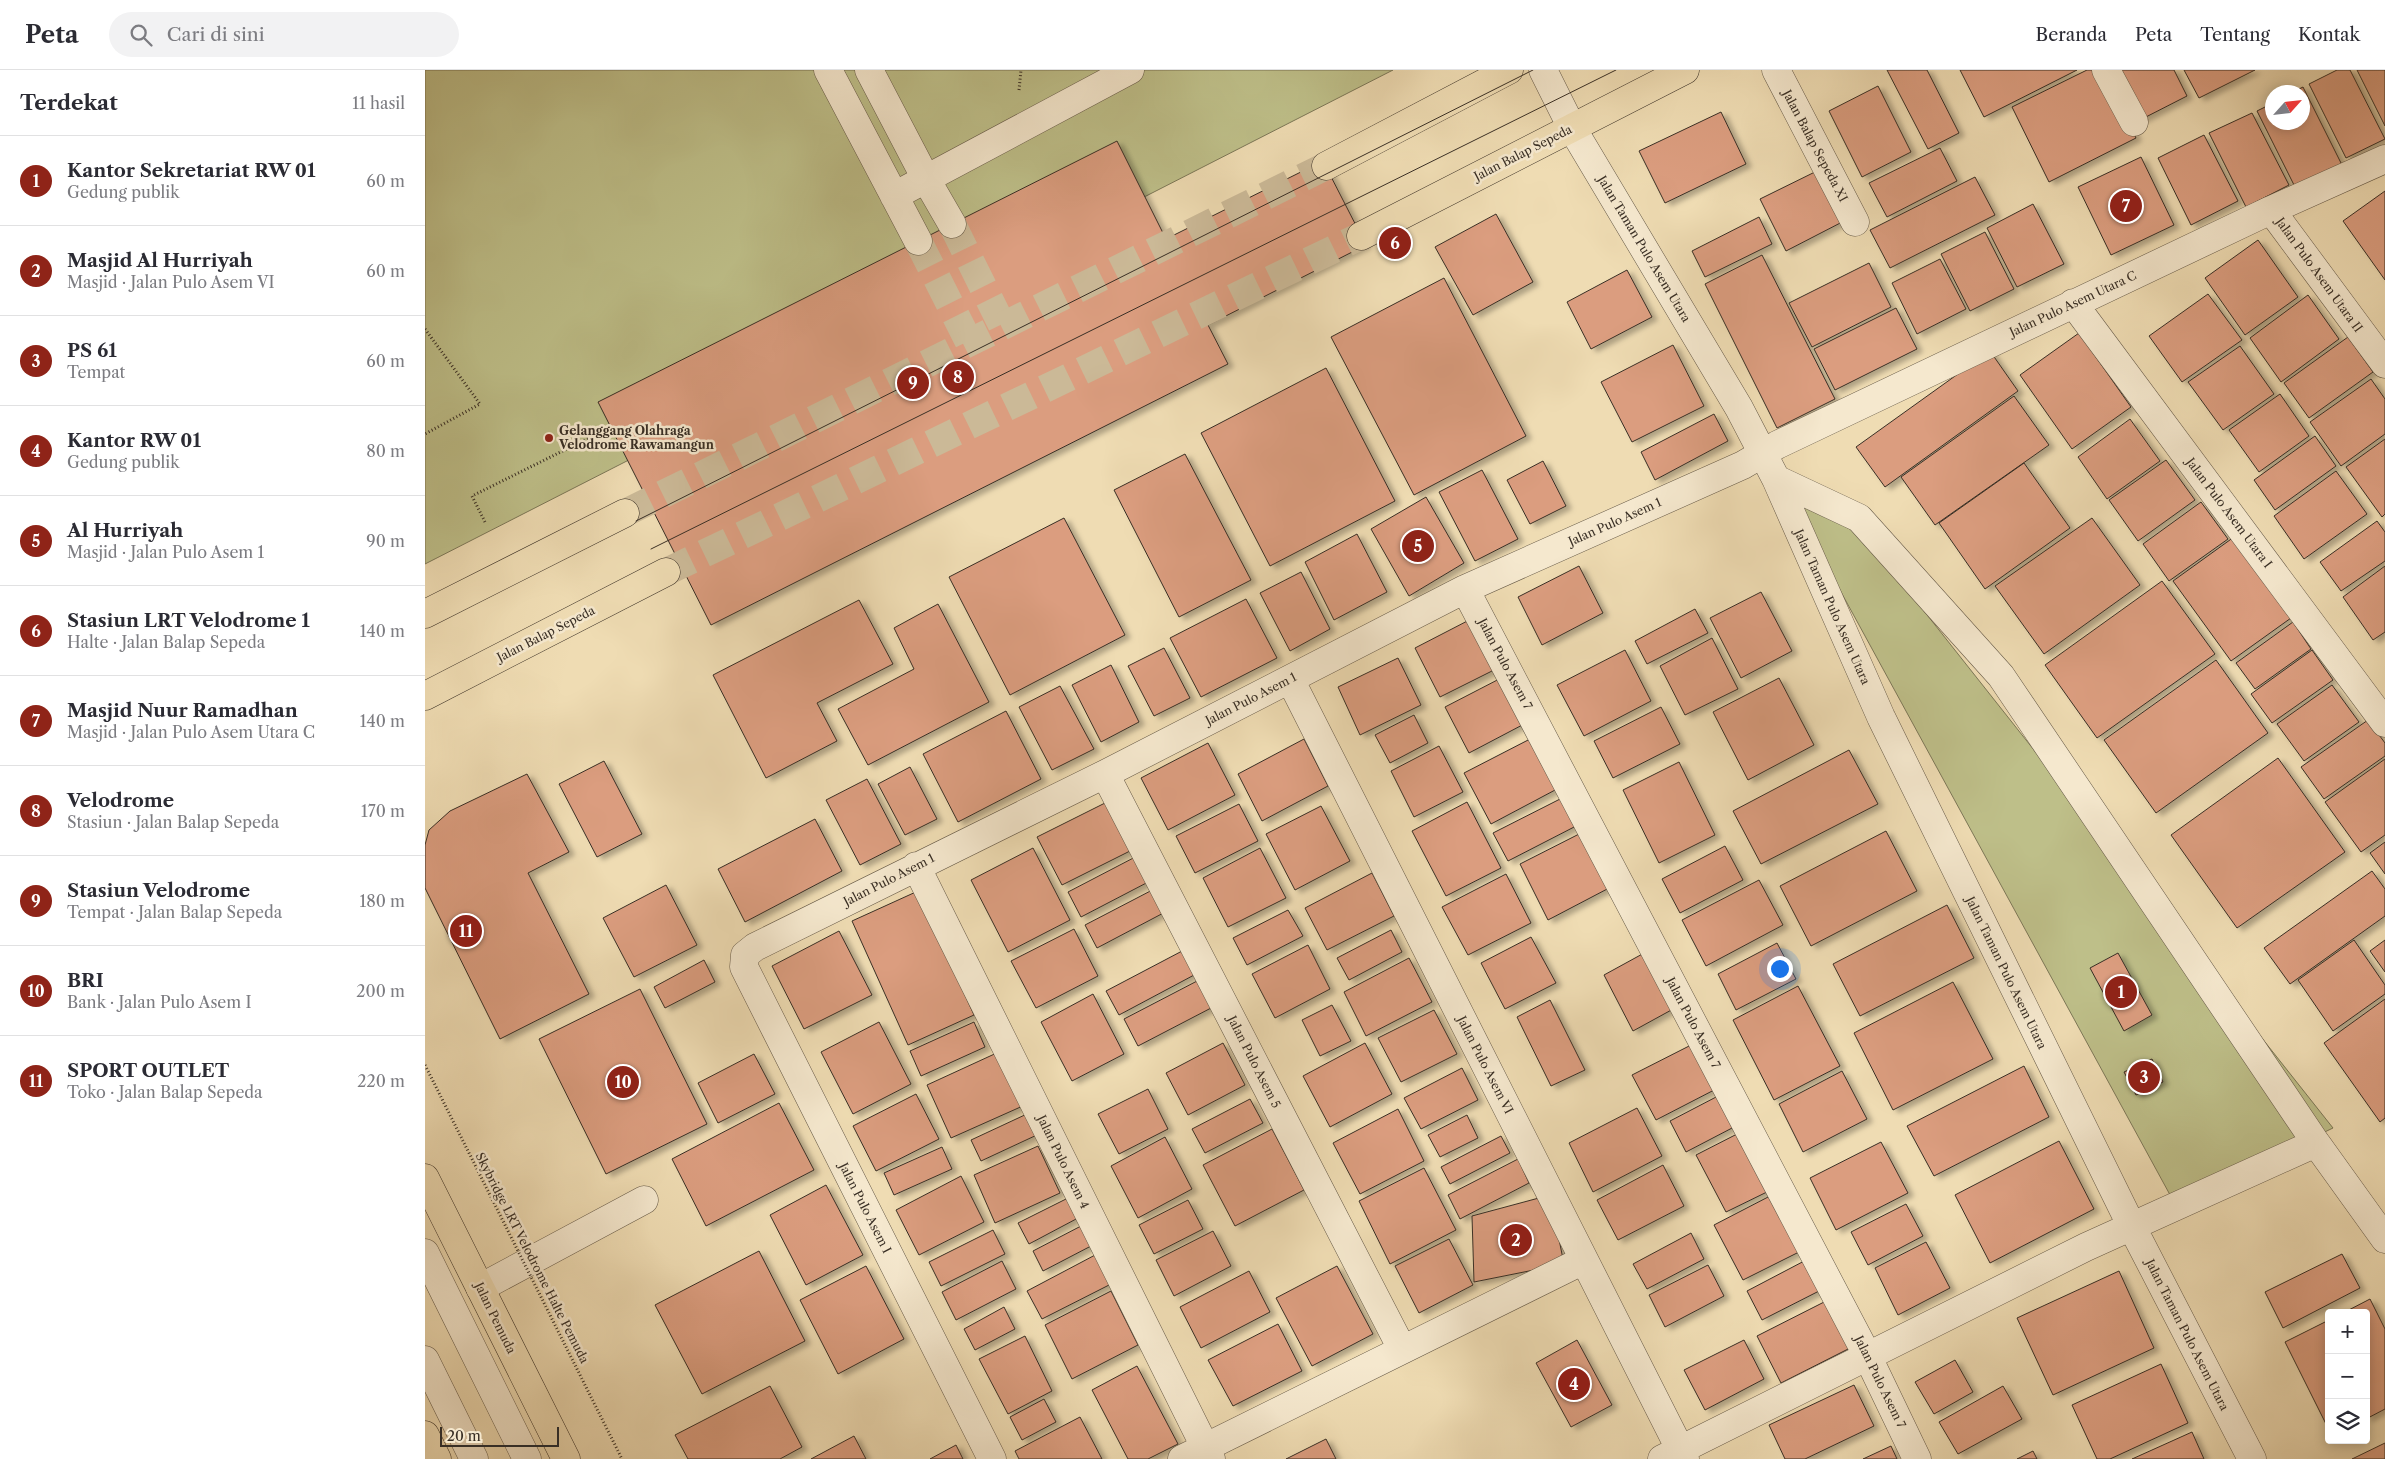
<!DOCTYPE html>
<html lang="id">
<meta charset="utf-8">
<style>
:root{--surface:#fff;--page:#f2f2f3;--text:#2b2b33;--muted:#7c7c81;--line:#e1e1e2;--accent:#8f2418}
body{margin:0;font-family:"Libre Caslon Text",serif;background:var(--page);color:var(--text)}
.controls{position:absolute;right:15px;bottom:15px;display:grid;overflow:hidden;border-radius:5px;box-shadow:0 2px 12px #0003}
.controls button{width:45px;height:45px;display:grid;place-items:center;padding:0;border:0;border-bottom:1px solid var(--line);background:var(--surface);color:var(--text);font:25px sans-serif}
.compass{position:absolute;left:1840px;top:15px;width:45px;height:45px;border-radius:50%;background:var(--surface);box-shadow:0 2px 12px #0003;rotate:63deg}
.scale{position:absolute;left:15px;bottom:12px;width:119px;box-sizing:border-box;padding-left:5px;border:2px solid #392f25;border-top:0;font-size:14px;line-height:18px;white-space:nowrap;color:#392f25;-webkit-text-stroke:4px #f5e8ce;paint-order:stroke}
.you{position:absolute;left:1354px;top:898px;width:18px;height:18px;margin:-12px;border:4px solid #fff;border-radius:50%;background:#1a73e8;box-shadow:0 0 0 8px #1a73e833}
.badge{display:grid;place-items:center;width:32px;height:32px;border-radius:50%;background:var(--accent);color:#fff;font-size:16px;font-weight:700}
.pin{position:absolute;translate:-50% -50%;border:2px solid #fff;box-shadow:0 1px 5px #0006}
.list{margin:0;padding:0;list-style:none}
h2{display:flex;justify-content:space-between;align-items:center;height:65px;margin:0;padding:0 20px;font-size:21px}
h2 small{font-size:16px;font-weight:400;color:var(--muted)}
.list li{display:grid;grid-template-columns:32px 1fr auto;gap:15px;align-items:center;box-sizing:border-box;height:90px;padding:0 20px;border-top:1px solid var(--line)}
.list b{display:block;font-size:19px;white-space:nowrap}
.list p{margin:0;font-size:16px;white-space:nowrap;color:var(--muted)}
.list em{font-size:16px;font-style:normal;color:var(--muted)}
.icon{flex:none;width:28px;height:28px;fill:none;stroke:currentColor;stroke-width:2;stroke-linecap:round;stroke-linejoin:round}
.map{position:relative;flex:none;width:1960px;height:1389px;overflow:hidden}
header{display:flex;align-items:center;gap:30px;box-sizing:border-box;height:70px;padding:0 25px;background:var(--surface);border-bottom:1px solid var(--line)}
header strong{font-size:24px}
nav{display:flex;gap:28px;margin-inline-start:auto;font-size:18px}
.search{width:350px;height:45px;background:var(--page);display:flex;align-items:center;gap:12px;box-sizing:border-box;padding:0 18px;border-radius:28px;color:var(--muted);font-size:19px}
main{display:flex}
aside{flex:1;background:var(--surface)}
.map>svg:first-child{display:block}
.green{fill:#bebf89;stroke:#7c7757}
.building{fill:#db9d7f;stroke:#392f25;filter:url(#shadow)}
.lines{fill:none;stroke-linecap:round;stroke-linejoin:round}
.minor-tunnel{stroke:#cbb997;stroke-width:28;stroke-dasharray:28 14;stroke-linecap:butt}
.major-tunnel{stroke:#cbb997;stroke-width:28;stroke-dasharray:28 14;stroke-linecap:butt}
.minor-casing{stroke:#665a48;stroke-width:29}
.major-casing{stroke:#392f25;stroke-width:29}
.path{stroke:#392f25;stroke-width:3;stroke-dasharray:1 2.5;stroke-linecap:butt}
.minor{stroke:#f5e8ce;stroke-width:28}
.major{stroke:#efdcb3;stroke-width:28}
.tram{stroke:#392f25;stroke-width:1}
.path-bridge{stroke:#392f25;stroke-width:3;stroke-dasharray:1 2.5;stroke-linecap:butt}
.poi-dot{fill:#8f2418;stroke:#f5e8ce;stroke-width:2}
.labels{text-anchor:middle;stroke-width:5;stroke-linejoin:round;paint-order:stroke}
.street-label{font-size:12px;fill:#392f25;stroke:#f5e8ce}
.poi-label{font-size:12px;font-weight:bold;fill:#392f25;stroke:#f5e8ce;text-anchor:start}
</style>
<header>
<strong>Peta</strong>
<div class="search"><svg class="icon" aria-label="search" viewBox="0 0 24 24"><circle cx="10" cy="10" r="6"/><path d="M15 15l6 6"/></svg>Cari di sini</div>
<nav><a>Beranda</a><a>Peta</a><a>Tentang</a><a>Kontak</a></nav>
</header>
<main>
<aside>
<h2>Terdekat<small>11 hasil</small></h2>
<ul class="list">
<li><span class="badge">1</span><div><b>Kantor Sekretariat RW 01</b><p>Gedung publik</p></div><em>60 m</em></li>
<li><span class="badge">2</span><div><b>Masjid Al Hurriyah</b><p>Masjid · Jalan Pulo Asem VI</p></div><em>60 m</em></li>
<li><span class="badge">3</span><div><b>PS 61</b><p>Tempat</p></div><em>60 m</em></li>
<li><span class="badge">4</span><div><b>Kantor RW 01</b><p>Gedung publik</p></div><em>80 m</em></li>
<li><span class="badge">5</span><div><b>Al Hurriyah</b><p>Masjid · Jalan Pulo Asem 1</p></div><em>90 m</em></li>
<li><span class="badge">6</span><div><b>Stasiun LRT Velodrome 1</b><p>Halte · Jalan Balap Sepeda</p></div><em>140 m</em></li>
<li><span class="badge">7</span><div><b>Masjid Nuur Ramadhan</b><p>Masjid · Jalan Pulo Asem Utara C</p></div><em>140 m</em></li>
<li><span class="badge">8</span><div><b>Velodrome</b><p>Stasiun · Jalan Balap Sepeda</p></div><em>170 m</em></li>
<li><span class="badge">9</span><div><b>Stasiun Velodrome</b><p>Tempat · Jalan Balap Sepeda</p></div><em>180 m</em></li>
<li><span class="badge">10</span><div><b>BRI</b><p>Bank · Jalan Pulo Asem I</p></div><em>200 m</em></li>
<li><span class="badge">11</span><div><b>SPORT OUTLET</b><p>Toko · Jalan Balap Sepeda</p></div><em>220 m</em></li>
</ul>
</aside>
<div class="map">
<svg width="1960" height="1389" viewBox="0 0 1960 1389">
<defs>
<filter id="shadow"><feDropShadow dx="5.5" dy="3" stdDeviation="2.5" flood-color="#0004"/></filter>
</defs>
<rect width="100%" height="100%" fill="#efdcb3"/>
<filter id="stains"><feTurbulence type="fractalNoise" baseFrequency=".004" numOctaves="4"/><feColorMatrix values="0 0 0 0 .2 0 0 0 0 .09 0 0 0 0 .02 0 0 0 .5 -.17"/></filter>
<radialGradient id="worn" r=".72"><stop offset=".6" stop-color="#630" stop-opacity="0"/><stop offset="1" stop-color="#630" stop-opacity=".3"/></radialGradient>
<path class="green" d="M0 0H968L0 494Z
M1362 423 1442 469 1908 1058 1750 1134Z"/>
<path class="building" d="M1462 0H1502L1534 63 1503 79Z
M1535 0H1652L1559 47Z
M1662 0H1677L1711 68 1624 112 1587 37Z
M1690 0H1749L1762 26 1715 50Z
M1759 0H1830L1774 28Z
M1912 0H1925L1960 69 1921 88 1884 14Z
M1932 0H1960V56Z
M1453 16 1486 82 1437 107 1404 41Z
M1878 17 1917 95 1871 119 1832 41 1848 33V52H1878V22H1868Z
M1296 42 1321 94 1240 133 1214 81Z
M1827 43 1864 115 1821 137 1784 63Z
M1779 65 1813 131 1766 155 1733 88Z
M692 71 741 169 898 91 941 175 783 255 803 294 286 555 173 332Z
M1515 78 1532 111 1462 147 1444 113Z
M1716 87 1749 155 1686 185 1653 117Z
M1398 98 1423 149 1361 181 1335 129Z
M1550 107 1570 145 1465 198 1445 160Z
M1960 121V210L1918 151Z
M1608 134 1639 194 1592 217 1562 158Z
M1071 144 1108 212 1048 245 1010 177Z
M1334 147 1347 174 1280 207 1267 181Z
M1560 162 1589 219 1545 241 1516 184Z
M1833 170 1873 227 1820 265 1780 208Z
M1337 185 1410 329 1352 358 1280 214Z
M1515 189 1541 239 1492 264 1467 213Z
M1444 193 1466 237 1387 277 1364 233Z
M1202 200 1227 247 1166 279 1142 232Z
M1019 208 1101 366 989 425 906 267Z
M1783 224 1817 270 1757 312 1724 266Z
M1883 225 1914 269 1856 312 1825 268Z
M1471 238 1492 279 1410 320 1389 279Z
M1654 263 1706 337 1647 379 1595 305Z
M1923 267 1948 302 1884 348 1859 313Z
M1248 275 1279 336 1207 372 1176 312Z
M1815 276 1849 324 1798 360 1763 312Z
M1565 281 1593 321 1460 417 1431 377Z
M901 298 970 431 845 496 776 363Z
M1946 309 1960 329V364L1916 396 1885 352Z
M1855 324 1884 366 1834 402 1804 360Z
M1589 326 1624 375 1510 455 1476 407Z
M1289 344 1303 371 1230 410 1216 382Z
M1705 349 1735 391 1682 429 1653 387Z
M1890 366 1911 396 1850 440 1829 410Z
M1960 369V444L1957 447 1921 397Z
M760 384 826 510 754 547 689 420Z
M1741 390 1770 430 1713 471 1684 430Z
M1118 391 1141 436 1105 454 1082 410Z
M1599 393 1645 458 1560 519 1514 453Z
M1057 400 1093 469 1050 491 1014 422Z
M1911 401 1942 444 1879 489 1849 446Z
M1001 427 1039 493 984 526 946 459Z
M1776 432 1803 469 1744 511 1718 474Z
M639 448 700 565 585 625 524 507Z
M1667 448 1715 515 1619 584 1570 516Z
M1952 451 1960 462V491L1916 521 1895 492Z
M932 464 962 522 909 550 880 492Z
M1809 467 1866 548 1806 591 1748 511Z
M1154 496 1178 543 1117 575 1093 527Z
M1960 496V562L1948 570 1918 527Z
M876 502 905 559 865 581 835 523Z
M1737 511 1790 584 1672 668 1620 595Z
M1336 522 1367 581 1316 608 1285 548Z
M821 529 852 588 776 627 745 568Z
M434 530 468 594 392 633 412 671 341 708 288 605Z
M513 534 564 632 443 695 413 639 489 599 469 558Z
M1270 539 1283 563 1222 594 1210 571Z
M1052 546 1077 596 1015 627 990 578Z
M1868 552 1886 579 1830 619 1811 593Z
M1287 568 1313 619 1260 645 1235 596Z
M739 578 765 628 729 646 703 596Z
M1200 580 1226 631 1159 666 1132 615Z
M1887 580 1908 610 1847 653 1826 624Z
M973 588 996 635 935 665 913 617Z
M1791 590 1843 663 1731 743 1679 670Z
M686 595 714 652 676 672 647 615Z
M1080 606 1103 652 1044 683 1020 637Z
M1354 608 1389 675 1323 710 1288 642Z
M1907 615 1934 652 1879 691 1852 654Z
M635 616 669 679 627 700 594 637Z
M1236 637 1255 674 1188 708 1169 671Z
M581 641 616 709 533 752 498 684Z
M989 645 1003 673 965 693 950 665Z
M1943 650 1960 673V686L1899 729 1876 697Z
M1107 668 1132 719 1066 754 1039 703Z
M879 669 903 716 837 751 813 704Z
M783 673 810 725 743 760 716 708Z
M1014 676 1038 722 989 747 966 701Z
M1424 680 1453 734 1336 794 1308 741Z
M1853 688 1920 782 1812 858 1746 765Z
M1960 689V765L1936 782 1900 732Z
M179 691 217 764 172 787 134 714Z
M1254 692 1290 765 1234 793 1198 720Z
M485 697 512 749 480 765 453 714Z
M102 704 144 782 103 803 164 924 75 969 0 818V775L4 760 25 741Z
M442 709 476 774 435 795 401 730Z
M1139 727 1153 755 1083 791 1068 763Z
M1042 732 1076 798 1021 826 987 761Z
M680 733 705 781 637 815 612 767Z
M814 734 833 771 770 803 751 766Z
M896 736 925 791 870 820 841 764Z
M390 749 417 801 320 852 293 799Z
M1461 761 1492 821 1386 876 1355 816Z
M1158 762 1186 817 1123 850 1095 794Z
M1960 772V804L1945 783Z
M1300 776 1318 810 1255 843 1237 809Z
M608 778 645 850 583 882 546 810Z
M835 778 861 828 803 857 778 808Z
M716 784 729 809 656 847 643 822Z
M1947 801 1960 819V846L1865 914 1839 878Z
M947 803 969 846 902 880 880 838Z
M1081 804 1106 853 1043 885 1017 837Z
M1334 810 1358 855 1281 896 1257 850Z
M241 815 272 875 209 907 178 848Z
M735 816 746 839 672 878 660 855Z
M493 821 549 945 483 975 427 851Z
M1522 835 1549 888 1435 946 1408 894Z
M863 840 878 866 822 895 808 868Z
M649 859 673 906 611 938 586 891Z
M966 860 977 882 924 910 912 888Z
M414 861 447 925 379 959 347 896Z
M1106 867 1131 913 1080 939 1056 893Z
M1929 870 1960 915V924L1908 961 1873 910Z
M1960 870V902L1945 881Z
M1352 873 1371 909 1311 940 1293 904Z
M883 875 905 919 850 948 827 904Z
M759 880 771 904 694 945 681 921Z
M1221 882 1250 938 1208 961 1179 905Z
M1693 883 1727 945 1699 961 1665 898Z
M984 888 1007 932 941 966 919 922Z
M279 890 290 912 240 938 229 917Z
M774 910 788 937 713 976 699 949Z
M1528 912 1568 989 1468 1040 1429 963Z
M1373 916 1415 996 1349 1030 1308 950Z
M215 919 282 1054 181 1104 114 969Z
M668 924 699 984 647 1011 616 952Z
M1960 929V1048L1955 1052 1899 973Z
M1125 930 1160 1000 1126 1016 1092 947Z
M907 935 926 971 895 986 877 950Z
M1009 940 1032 984 976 1012 953 968Z
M454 952 486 1014 428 1044 396 982Z
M549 952 560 977 496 1006 485 981Z
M798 973 820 1015 763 1045 741 1003Z
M940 973 967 1024 905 1057 878 1006Z
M1270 973 1293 1018 1231 1050 1207 1005Z
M576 981 600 1035 526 1068 502 1015Z
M329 984 350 1024 293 1053 273 1013Z
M1727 989 1738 1012 1711 1025 1699 1002Z
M1599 996 1624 1047 1509 1106 1482 1056Z
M1037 998 1053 1030 996 1059 979 1028Z
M1417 1001 1442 1049 1378 1082 1354 1034Z
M723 1019 743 1059 694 1084 673 1044Z
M491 1024 514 1069 451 1101 428 1056Z
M1293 1026 1309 1057 1261 1082 1245 1051Z
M825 1029 838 1053 780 1083 767 1059Z
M354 1033 389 1100 281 1156 247 1089Z
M1212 1038 1237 1086 1168 1122 1144 1073Z
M973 1039 999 1091 935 1124 908 1073Z
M604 1043 614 1064 556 1091 546 1070Z
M1042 1045 1053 1068 1015 1087 1003 1065Z
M847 1059 879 1120 810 1156 778 1095Z
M1314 1063 1344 1121 1301 1142 1271 1085Z
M1076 1066 1085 1083 1025 1114 1016 1097Z
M740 1067 767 1119 713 1148 686 1096Z
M1634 1071 1669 1139 1565 1193 1530 1125Z
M1456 1072 1483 1123 1411 1160 1385 1108Z
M613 1076 635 1123 570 1153 549 1105Z
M517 1077 527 1099 469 1125 459 1103Z
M1093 1089 1104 1113 1035 1149 1023 1125Z
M1238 1095 1259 1136 1193 1170 1172 1130Z
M999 1098 1031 1160 965 1194 934 1131Z
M536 1106 559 1152 494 1185 471 1140Z
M401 1115 438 1185 381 1215 345 1145Z
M1125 1125 1139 1194 1049 1212 1047 1146Z
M1345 1126 1374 1182 1318 1210 1289 1155Z
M643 1128 653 1148 604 1174 593 1153Z
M763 1130 778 1159 729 1184 714 1155Z
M1481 1134 1498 1166 1443 1195 1426 1162Z
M656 1156 666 1176 618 1201 608 1181Z
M568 1160 580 1184 516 1216 504 1192Z
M788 1161 806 1196 749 1226 731 1190Z
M1266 1163 1279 1189 1222 1219 1208 1194Z
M1024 1169 1048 1215 994 1243 970 1196Z
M1501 1172 1525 1218 1473 1245 1450 1198Z
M334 1181 380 1271 277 1324 230 1235Z
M672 1184 688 1213 617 1249 602 1221Z
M1917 1184 1935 1218 1858 1258 1840 1222Z
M1383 1189 1398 1219 1337 1250 1322 1221Z
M577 1191 591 1219 531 1250 517 1222Z
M1283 1195 1299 1226 1240 1257 1224 1225Z
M441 1196 479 1269 413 1304 375 1230Z
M912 1196 948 1264 887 1296 851 1228Z
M824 1201 845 1242 776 1278 755 1237Z
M1694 1201 1729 1278 1628 1325 1592 1248Z
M686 1221 713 1275 647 1309 620 1255Z
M1405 1229 1429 1276 1356 1313 1332 1266Z
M1945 1229 1960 1259V1339L1941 1349V1243H1918Z
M579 1237 590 1259 550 1280 539 1259Z
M1904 1250V1360L1860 1272Z
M853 1254 877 1301 808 1336 783 1290Z
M600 1266 627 1321 583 1344 554 1289Z
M1152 1270 1187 1335 1146 1357 1111 1293Z
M1319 1270 1339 1309 1280 1340 1259 1300Z
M1530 1290 1548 1322 1509 1344 1490 1312Z
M1736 1294 1763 1353 1685 1389H1672L1647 1335Z
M712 1296 753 1374 723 1389H703L667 1320Z
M1429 1315 1449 1356 1380 1389H1360L1344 1355Z
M345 1316 377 1377 355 1389H263L250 1365Z
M1578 1316 1597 1349 1533 1384 1514 1352Z
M619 1329 631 1352 597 1370 585 1347Z
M655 1347 677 1389H594L590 1381Z
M1767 1362 1779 1389H1707Z
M429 1366 441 1389H386Z
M901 1369 911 1389H861Z
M1960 1373V1389H1927Z
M531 1375 538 1389H505Z
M1466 1376 1472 1389H1438Z
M1608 1381 1612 1389H1592Z"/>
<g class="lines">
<path class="minor-tunnel" d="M527 154 578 257
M493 171 545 274"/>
<path class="major-tunnel" d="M200 443 901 96
M241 502 936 166"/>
<g class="minor-casing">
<path id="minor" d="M403 0 493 171
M444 0 501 109 527 154
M1118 0 1147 58 1314 338 1351 409 1456 647 1707 1157 1827 1389
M1351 0 1430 152
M1681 0 1709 52
M469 126 705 0
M1846 140 1960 294
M1648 233 1960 653
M1351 409 1434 448 1576 606 1891 1073 1960 1169
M1040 519 1442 1285 1492 1389
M865 609 1260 1389
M680 704 977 1279
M491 796 786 1389
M0 1183 102 1389
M55 1218 219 1130
M0 1290 49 1389
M567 1389 319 897 320 885 330 877 680 704 1040 519 1318 395 1352 375 1846 140 1960 89
M757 1389 1159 1190
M1237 1389 1661 1177 1891 1073"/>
</g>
<g class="major-casing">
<path id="major" d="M901 96 1084 0
M936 166 1260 0
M0 544 200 443
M0 626 241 502
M0 1108 141 1389
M0 1365 12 1389"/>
</g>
<path class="path" d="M594 20 596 0
M0 259 55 334 0 364
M60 452 47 426 186 357"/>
<use href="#minor" class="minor"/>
<use href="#major" class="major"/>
<path class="tram" d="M211 451 1108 0
M226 479 1191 0"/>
<path class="path-bridge" d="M0 995 197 1389"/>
</g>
<circle class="poi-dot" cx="124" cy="368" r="5"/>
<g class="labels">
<g class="street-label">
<text transform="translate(1390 76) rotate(62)" y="4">Jalan Balap Sepeda XI</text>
<text transform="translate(1098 83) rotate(-27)" y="4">Jalan Balap Sepeda</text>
<text transform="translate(1219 179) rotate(59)" y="4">Jalan Taman Pulo Asem Utara</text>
<text transform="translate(1894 205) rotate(54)" y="4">Jalan Pulo Asem Utara II</text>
<text transform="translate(1648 234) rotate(-25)" y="4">Jalan Pulo Asem Utara C</text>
<text transform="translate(1804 443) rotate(53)" y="4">Jalan Pulo Asem Utara I</text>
<text transform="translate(1190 452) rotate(-24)" y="4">Jalan Pulo Asem 1</text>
<text transform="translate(1407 537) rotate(66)" y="4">Jalan Taman Pulo Asem Utara</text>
<text transform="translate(121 564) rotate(-27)" y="4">Jalan Balap Sepeda</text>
<text transform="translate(1080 594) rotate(62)" y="4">Jalan Pulo Asem 7</text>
<text transform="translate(826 629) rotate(-27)" y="4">Jalan Pulo Asem 1</text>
<text transform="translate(464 810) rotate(-27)" y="4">Jalan Pulo Asem 1</text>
<text transform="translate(1581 903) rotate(64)" y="4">Jalan Taman Pulo Asem Utara</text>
<text transform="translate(1268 953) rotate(62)" y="4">Jalan Pulo Asem 7</text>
<text transform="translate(829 992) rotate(63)" y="4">Jalan Pulo Asem 5</text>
<text transform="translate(1060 995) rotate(63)" y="4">Jalan Pulo Asem VI</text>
<text transform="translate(638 1092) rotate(64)" y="4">Jalan Pulo Asem 4</text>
<text transform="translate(440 1138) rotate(63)" y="4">Jalan Pulo Asem I</text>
<text transform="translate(107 1188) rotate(63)" y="4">Skybridge LRT Velodrome Halte Pemuda</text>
<text transform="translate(70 1248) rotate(64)" y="4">Jalan Pemuda</text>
<text transform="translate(1762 1265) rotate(63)" y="4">Jalan Taman Pulo Asem Utara</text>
<text transform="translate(1455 1312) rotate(64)" y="4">Jalan Pulo Asem 7</text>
</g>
<g class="poi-label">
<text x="134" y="365">Gelanggang Olahraga<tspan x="134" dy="14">Velodrome Rawamangun</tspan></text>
</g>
</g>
<rect width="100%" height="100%" filter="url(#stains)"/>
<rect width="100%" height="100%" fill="url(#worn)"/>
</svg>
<div class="controls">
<button>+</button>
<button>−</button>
<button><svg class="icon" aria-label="layers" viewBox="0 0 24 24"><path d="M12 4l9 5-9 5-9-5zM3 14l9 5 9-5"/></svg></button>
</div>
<svg class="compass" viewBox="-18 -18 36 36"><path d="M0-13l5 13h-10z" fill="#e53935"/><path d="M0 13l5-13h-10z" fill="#7c7c81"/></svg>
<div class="scale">20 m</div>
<div class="you"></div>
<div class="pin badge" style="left:1696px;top:922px">1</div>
<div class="pin badge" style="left:1091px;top:1170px">2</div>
<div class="pin badge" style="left:1719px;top:1007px">3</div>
<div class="pin badge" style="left:1149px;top:1314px">4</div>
<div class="pin badge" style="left:993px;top:476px">5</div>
<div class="pin badge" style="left:970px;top:173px">6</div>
<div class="pin badge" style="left:1701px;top:136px">7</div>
<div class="pin badge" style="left:533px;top:307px">8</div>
<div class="pin badge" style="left:488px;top:313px">9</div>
<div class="pin badge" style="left:198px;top:1012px">10</div>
<div class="pin badge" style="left:41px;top:861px">11</div>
</div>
</main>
